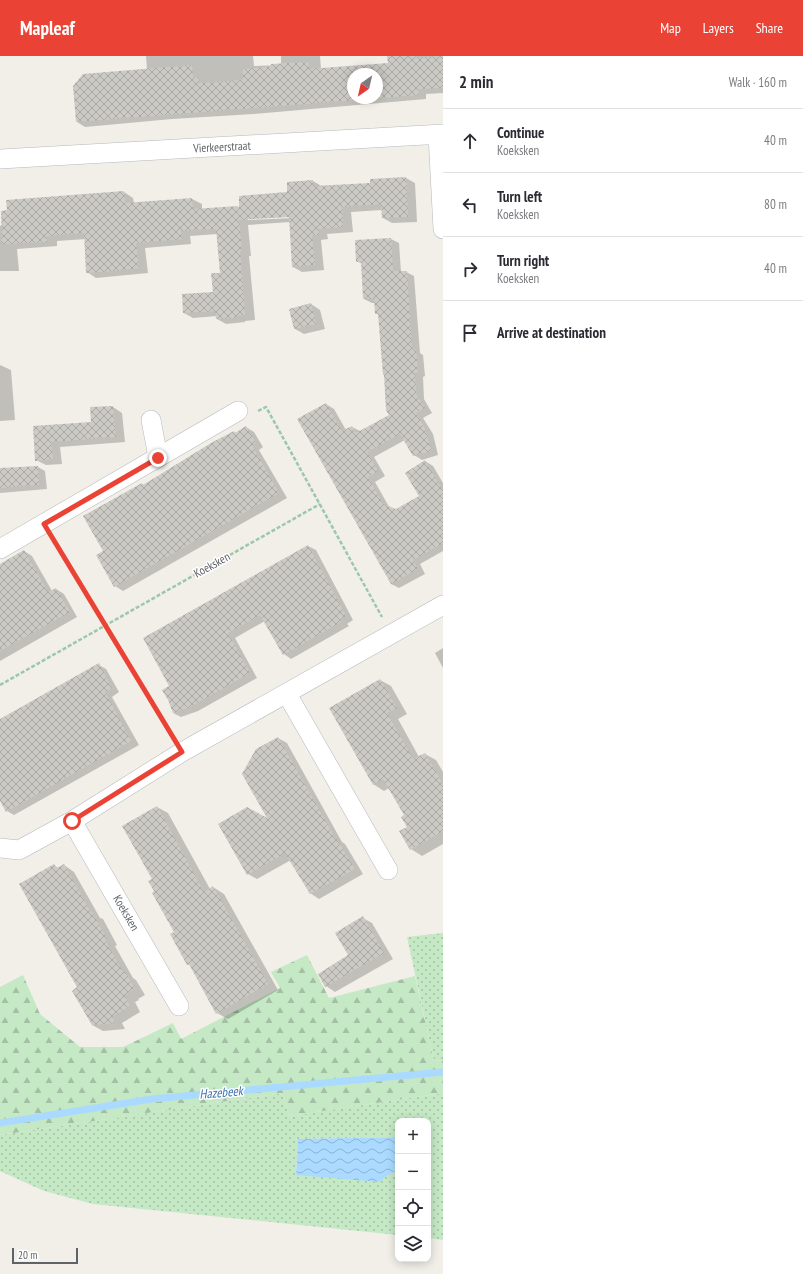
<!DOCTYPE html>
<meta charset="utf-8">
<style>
:root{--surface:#fff;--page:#f2f2f3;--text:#2b2b33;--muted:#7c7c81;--line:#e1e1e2;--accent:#ea4335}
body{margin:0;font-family:"PT Sans Narrow",sans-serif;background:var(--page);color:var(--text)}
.controls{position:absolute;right:12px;bottom:12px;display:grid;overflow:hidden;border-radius:8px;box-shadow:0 2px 10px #0003}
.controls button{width:36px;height:36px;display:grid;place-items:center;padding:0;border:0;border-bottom:1px solid var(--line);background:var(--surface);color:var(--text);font:20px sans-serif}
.compass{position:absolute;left:347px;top:12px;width:36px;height:36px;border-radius:50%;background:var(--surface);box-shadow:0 2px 10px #0003;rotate:214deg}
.scale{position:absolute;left:12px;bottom:10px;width:66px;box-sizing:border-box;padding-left:4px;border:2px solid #5f6368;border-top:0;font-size:11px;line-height:14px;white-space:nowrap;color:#5f6368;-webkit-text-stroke:3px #fff;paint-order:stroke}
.stop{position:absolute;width:12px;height:12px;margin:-9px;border:3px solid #ea4335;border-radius:50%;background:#fff}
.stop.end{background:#ea4335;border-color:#fff;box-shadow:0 1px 4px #0008}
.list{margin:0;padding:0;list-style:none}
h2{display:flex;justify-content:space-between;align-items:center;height:52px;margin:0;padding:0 16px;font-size:17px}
h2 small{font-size:13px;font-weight:400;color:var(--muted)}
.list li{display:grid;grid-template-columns:26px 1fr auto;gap:12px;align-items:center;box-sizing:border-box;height:64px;padding:0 16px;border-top:1px solid var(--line)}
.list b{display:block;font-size:15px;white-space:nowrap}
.list p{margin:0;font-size:13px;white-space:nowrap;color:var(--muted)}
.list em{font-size:13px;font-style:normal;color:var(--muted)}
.icon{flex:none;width:22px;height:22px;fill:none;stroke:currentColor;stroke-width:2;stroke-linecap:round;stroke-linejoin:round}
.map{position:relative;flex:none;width:443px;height:1218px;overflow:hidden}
header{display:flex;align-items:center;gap:24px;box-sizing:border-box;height:56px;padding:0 20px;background:var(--accent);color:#fff}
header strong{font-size:19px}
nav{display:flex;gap:22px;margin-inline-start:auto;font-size:14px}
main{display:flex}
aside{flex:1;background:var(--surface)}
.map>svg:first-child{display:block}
.grass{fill:url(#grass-dots)}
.forest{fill:url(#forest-firs)}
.water{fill:url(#water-waves)}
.shadow{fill:#0003;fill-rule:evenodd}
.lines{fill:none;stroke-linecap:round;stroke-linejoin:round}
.stream{stroke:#aadaff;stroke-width:7}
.building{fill:url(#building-cross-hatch);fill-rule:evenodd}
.street-casing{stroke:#b5b8bc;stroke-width:20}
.path{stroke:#9cc7a9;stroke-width:2.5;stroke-dasharray:4 2;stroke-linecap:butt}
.street{stroke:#fff;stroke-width:19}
.route{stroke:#ea4335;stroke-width:5}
.labels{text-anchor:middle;stroke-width:3;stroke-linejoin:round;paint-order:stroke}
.street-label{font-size:12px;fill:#5f6368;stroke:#fff}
.water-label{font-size:13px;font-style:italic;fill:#4174aa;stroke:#fff}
</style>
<header>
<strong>Mapleaf</strong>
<nav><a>Map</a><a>Layers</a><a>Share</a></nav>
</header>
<main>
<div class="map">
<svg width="443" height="1218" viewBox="0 0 443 1218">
<defs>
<pattern id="grass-dots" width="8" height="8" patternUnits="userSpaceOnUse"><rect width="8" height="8" fill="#c5e8c5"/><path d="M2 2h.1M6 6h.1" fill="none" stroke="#a3c0a4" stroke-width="1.8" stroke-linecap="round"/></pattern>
<pattern id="forest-firs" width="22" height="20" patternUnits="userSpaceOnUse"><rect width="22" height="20" fill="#c5e8c5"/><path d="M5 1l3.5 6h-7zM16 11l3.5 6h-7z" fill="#a3c0a4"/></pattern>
<pattern id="water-waves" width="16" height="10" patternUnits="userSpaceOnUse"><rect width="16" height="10" fill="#aadaff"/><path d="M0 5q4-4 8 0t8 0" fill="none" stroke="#8eb4d2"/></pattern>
<pattern id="building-cross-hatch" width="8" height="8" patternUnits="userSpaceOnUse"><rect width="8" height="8" fill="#cccac5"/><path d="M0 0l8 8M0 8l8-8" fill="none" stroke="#a9a8a4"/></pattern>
</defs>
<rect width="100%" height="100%" fill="#f1efe8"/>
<path class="grass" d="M443 877V1004L434 1005 407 881Z
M282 1037 289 1060 443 1037V1184L428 1182V1065H398V1081L298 1083 296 1119 386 1120 395 1116H398V1179L93 1148 44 1135 0 1115V1079Z"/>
<path class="forest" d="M307 899 329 942 415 920 434 1005 443 1004V1037L289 1060 282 1037 0 1079V931L23 919 40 958 80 991H123L173 967 181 983 280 932 271 916Z"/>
<path class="water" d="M398 1081V1116C390 1116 385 1121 380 1126L296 1119 298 1083Z"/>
<path class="shadow" d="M146 0H253L254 10 281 9V0H320L321 13 389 8 388 0H443V37L426 38V43L254 58 172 63 85 71 77 66 147 14ZM353 18H377V42H353Z
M406 122 415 127 417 166 392 167 383 162 382 154 351 156 353 176 327 178 328 183 321 184 324 214 302 216 293 211 290 166 248 169 251 200H249L255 264 245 265V266L226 268 217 263V260L193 262 184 257 214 237 221 218 218 178 190 180 191 188 145 192 148 217 96 222 87 216 86 183 57 185V190L17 193 19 215H0V170L124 136 133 142 134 147 192 143 202 148V154L238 151 240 152 288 137V127L313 125 323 131 371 128ZM294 160V162L248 164V162Z
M391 183 399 187 401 216H406L414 220 420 297 423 299 425 320 423 321 424 343 432 357 423 362 433 378 438 399 422 404 414 399 405 384 374 401 385 420 375 426 392 456 421 440 425 405 433 410 443 427V495L420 508 425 518 399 532 391 528 326 348 334 353 346 374 352 371 360 375 391 360 379 259 376 257 375 247H372L364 243 362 208 357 205 356 185Z
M311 248 320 254 325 273 304 278 295 273Z
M0 309 11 314 15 364 0 365Z
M113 351 122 357 125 386 60 391 62 408 46 409 36 404 34 371 92 367Z
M246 371 254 376 263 391 259 394 287 442 123 535 115 530 105 496 142 428 144 429 234 376 236 377Z
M38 411 45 415 47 433 0 437V413Z
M308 490 316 494 353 564 347 568 349 570 291 603 284 598 265 565 235 582 257 622 198 655 181 661 173 657 170 630Z
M24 495 32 500 52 535 56 533 64 538 77 561 0 605V509Z
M443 592V612L435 597Z
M99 609 106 613 119 636 112 641 139 689 14 759 7 755 0 743V665Z
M380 624 391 630 407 658 398 663 419 701 425 698 436 704 443 716V788L422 800 411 793 408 771 405 759 389 732 384 735 373 728Z
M278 682 287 687 342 786 345 788 363 818 319 843 310 837 291 804 257 823 248 818 270 765Z
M157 751 168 757 210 833 213 831 224 838 278 934 228 963 217 957 191 910 188 908 176 876 156 835 153 824Z
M64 809 74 816 100 862 103 863 117 889 115 890 133 922 136 924 145 939 138 943 139 944 135 946 140 956 122 967 125 973 103 975 92 969 79 932 54 810 59 812Z
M363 862 372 867 393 903 335 936 326 930 349 900Z"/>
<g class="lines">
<path class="stream" d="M0 1067 152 1043 443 1016"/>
</g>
<path class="building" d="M387 0H414L415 2 443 0V32L418 33V39L76 66 73 30 83 18 192 9 193 22 198 21V27L242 24 243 13 271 11V8L308 6 309 13 388 7ZM353 18H377V42H353Z
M406 121 408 161 382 162 381 148 342 151 343 171 318 173 319 179H312L315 209 292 211 289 161 239 164 242 195H240L245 259 236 260V262L216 263 215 255 183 257 182 238 213 236 211 217H220L216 173 181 175 182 183 136 187 139 212 112 215 86 217 84 177 47 180V186L2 188 1 155 7 154 6 144 124 135 125 147 192 142 193 153 238 150 239 161V140L287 136V126L313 124 314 130 370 127V123Z
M391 182 393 215H407L412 294 416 293 418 316 415 317 416 338 425 352 416 357 426 374 431 395 413 400 400 378 367 396 378 415 368 421 383 448 396 453 419 440 405 417 425 404 443 435V487L413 504 418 513 391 528 297 363 326 347 342 375 352 370 356 377 389 359 386 354 384 319H383L378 258H375L374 243H363L361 206H356L355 184Z
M311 247 316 268 294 273 289 253Z
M113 350 116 381 51 386 53 403 35 405 33 370 91 366 90 351Z
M246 370 256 387 252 389 279 437 114 531 96 499 103 495 83 460 142 427 143 429 211 387 234 375 235 377Z
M38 410 39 429 0 432V412Z
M308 489 346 560 340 563 341 566 283 599 260 559 228 577 250 617 190 651 173 657 168 644 162 634 169 630 143 582Z
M24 494 48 536 56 532 70 556 0 595V508Z
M99 607 112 632 105 636 131 685 6 756 0 745V663Z
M380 623 397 652 387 657 413 703 425 697 443 728V775L410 794 399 775 407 771 401 761 404 759 383 723 373 729 329 652Z
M278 681 335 782H336L355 813 310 838 285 797 247 819 218 768 247 751 267 762 242 718 256 693Z
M157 750 204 836 213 830 268 928 216 958 189 908 187 909 170 878 174 876 152 837 154 835 148 825 152 823 122 770Z
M54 808 57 812 64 808 91 857 92 856 107 883 105 884 123 916H125L135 933 128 936 129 938 125 940 130 950 112 961 115 967 92 969 72 935 77 931 19 828Z
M363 860 384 897 325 931 318 918 348 899 335 877Z"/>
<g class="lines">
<g class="street-casing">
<path id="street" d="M438 79 443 173
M0 103 443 78
M151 364 158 401
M0 493 238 355
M287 638 388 814
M72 765 179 950
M0 792 19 794 72 765 182 696 443 549"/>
</g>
<path class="path" d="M258 355 266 351 382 561
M54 484 171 679
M0 629 320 448"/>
<use href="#street" class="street"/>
</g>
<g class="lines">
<path class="route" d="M72 765 182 696 44 468 158 402"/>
</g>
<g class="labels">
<g class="street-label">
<text transform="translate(222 91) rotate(-3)" y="4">Vierkeerstraat</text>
<text transform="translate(212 509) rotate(-29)" y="4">Koeksken</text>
<text transform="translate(126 857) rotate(60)" y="4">Koeksken</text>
</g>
<g class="water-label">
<text transform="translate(221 1036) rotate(-5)" y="5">Hazebeek</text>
</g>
</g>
</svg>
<div class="controls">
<button>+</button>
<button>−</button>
<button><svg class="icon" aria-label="locate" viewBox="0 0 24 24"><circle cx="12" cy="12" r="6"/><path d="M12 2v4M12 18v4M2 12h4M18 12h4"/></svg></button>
<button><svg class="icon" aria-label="layers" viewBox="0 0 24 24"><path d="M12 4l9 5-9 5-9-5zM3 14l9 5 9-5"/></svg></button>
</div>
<svg class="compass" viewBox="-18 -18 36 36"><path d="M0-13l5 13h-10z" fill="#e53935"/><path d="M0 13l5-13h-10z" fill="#7c7c81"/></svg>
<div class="scale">20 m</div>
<div class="stop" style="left:72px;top:765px"></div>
<div class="stop end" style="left:158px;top:402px"></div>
</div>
<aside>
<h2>2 min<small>Walk · 160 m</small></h2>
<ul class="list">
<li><svg class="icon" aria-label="ahead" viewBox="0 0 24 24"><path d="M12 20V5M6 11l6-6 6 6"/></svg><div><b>Continue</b><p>Koeksken</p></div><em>40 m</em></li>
<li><svg class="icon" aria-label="left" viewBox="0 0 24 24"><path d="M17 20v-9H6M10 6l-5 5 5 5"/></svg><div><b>Turn left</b><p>Koeksken</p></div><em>80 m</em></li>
<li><svg class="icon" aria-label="right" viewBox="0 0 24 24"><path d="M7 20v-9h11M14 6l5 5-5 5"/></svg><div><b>Turn right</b><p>Koeksken</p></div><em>40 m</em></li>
<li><svg class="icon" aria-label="arrive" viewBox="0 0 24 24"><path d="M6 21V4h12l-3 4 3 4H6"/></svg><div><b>Arrive at destination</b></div></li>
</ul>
</aside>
</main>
